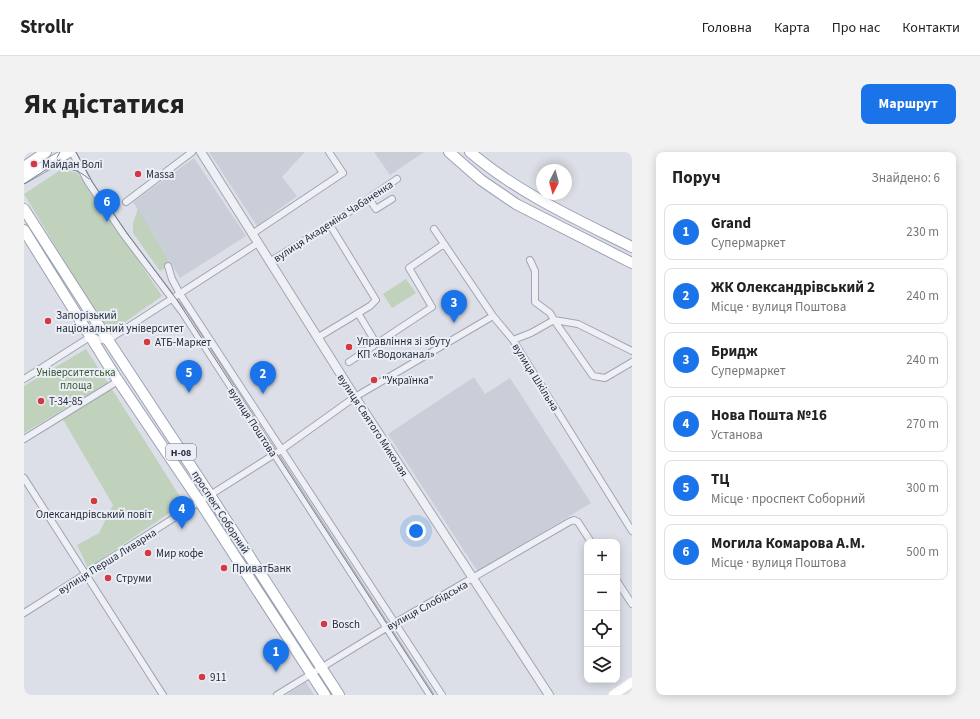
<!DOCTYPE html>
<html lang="uk">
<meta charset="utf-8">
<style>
:root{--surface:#fff;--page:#f2f2f2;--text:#222;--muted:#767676;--line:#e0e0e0;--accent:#1a73e8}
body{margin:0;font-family:"Source Sans 3",sans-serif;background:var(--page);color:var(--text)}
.controls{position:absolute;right:12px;bottom:12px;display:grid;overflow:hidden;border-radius:8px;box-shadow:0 2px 10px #0003}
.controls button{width:36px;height:36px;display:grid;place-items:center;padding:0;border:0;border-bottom:1px solid var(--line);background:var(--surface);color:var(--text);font:20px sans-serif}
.compass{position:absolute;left:512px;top:12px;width:36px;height:36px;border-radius:50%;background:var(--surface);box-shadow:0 2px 10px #0003;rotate:186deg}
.you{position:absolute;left:392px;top:379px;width:14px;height:14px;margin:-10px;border:3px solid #fff;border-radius:50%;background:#1a73e8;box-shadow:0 0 0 6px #1a73e833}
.badge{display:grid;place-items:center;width:26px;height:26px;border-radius:50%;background:var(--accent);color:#fff;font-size:13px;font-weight:700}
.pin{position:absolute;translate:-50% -33px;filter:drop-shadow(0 1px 2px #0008)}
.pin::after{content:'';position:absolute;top:21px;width:14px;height:12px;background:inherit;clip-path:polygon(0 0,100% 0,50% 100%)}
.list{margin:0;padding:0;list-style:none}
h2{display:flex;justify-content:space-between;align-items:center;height:52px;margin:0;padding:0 16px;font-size:17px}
h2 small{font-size:13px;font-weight:400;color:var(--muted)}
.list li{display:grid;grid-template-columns:26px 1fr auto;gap:12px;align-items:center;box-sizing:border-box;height:56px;margin:0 8px 8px;padding:0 8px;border:1px solid var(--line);border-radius:8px}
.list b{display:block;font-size:15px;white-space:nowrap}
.list p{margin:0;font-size:13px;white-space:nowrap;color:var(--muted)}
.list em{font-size:13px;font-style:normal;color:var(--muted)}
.icon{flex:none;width:22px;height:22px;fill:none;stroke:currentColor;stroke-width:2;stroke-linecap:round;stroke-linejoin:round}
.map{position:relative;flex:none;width:608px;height:543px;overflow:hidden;border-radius:8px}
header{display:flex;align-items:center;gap:24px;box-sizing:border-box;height:56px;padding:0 20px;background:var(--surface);border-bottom:1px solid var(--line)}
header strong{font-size:19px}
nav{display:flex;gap:22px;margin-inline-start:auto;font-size:14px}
.intro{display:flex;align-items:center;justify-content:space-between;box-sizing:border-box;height:96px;padding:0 24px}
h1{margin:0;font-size:28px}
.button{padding:10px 18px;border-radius:8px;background:var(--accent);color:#fff;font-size:14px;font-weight:700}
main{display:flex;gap:24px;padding:0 24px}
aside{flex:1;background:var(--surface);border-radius:8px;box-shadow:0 2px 10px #0003}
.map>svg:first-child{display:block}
.built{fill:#caced9}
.green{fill:#c0d1bc}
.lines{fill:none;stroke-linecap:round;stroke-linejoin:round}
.minor-casing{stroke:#a1a6b1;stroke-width:8}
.tertiary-casing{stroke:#a1a6b1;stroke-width:10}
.primary-casing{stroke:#9ba2b3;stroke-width:12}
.minor{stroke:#eff0f5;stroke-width:6}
.tertiary{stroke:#eff0f5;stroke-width:8}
.secondary{stroke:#fff;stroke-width:9}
.primary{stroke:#fff;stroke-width:10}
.tram{stroke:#757d91;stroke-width:1}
.poi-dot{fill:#d33944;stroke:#ebeef5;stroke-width:1.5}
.labels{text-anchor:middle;stroke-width:4;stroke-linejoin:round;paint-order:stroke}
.shield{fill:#ebeef5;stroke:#606674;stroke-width:1}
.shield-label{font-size:10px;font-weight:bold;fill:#252c3d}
.poi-label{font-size:11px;fill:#252c3d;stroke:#ebeef5;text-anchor:start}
.street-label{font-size:11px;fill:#252c3d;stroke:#ebeef5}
.park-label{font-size:11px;fill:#365a32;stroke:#ebeef5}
</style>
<header>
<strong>Strollr</strong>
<nav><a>Головна</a><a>Карта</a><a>Про нас</a><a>Контакти</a></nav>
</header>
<div class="intro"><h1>Як дістатися</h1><a class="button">Маршрут</a></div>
<main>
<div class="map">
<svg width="608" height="543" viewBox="0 0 608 543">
<rect width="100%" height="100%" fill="#dcdfe7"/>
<path class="built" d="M185 0H281L258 25 273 44 233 74Z
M350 0H400L366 23Z
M170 6 222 84 156 126 109 50Z
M450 225 461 242 486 226 567 351 454 420 364 282Z
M282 530 290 543H262Z"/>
<path class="green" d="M38 17 53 21 69 41 138 144 84 182 0 42Z
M114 57 147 112 136 119 109 81V71Z
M382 127 392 141 368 156 359 142Z
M62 197 84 231 0 281V234Z
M86 234 160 351 64 416 53 393 75 381 89 353 37 264Z"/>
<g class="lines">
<g class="minor-casing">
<path id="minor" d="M48 0 64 30 100 83 159 161 406 543
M345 47 352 57 368 47
M102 50 168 0
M410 77 469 164 489 188 608 379
M228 82 319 21 305 0
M245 110 306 73 373 27
M144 114 148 127 156 142 418 543
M334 161 352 191
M293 186 346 154 352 148 306 73
M489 188 507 181 530 168 526 161 511 150V119L506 108
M608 199 554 172 530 168 569 224 581 226 608 210
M325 210 408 155 385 116 420 92
M0 227 66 185C73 184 77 191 84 188L234 91
M0 287 94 229
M0 326 139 543
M593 429 608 452
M0 461 254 300 331 245 469 164
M253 543 362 476 545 370 550 368 554 370 567 390"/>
</g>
<g class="tertiary-casing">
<path id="tertiary" d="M177 0 331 245 525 543"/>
</g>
<g class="primary-casing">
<path id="primary" d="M425 0 457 28 492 52 608 111
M446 0C494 41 552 67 608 95
M0 15 22 0
M0 26 45 0
M0 57 84 188 186 343 315 543
M0 78 91 224 176 350 301 543"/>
</g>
<use href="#minor" class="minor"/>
<use href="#tertiary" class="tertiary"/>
<path class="secondary" d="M589 543 608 530"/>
<use href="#primary" class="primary"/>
<path class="tram" d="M52 0 69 31 102 80 153 148 409 543
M22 18C38 15 52 15 65 27
M0 32 29 13 36 0"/>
</g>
<g class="poi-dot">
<circle cx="10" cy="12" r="4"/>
<circle cx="114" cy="22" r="4"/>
<circle cx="24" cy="169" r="4"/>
<circle cx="123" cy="190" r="4"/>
<circle cx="325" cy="195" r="4"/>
<circle cx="350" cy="228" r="4"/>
<circle cx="17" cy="249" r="4"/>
<circle cx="70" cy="349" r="4"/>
<circle cx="124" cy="401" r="4"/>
<circle cx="200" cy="416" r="4"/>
<circle cx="84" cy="426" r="4"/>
<circle cx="300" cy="472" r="4"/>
<circle cx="178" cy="525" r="4"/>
</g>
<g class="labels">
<rect class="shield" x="142" y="292" width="30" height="16" rx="3"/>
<g class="shield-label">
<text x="157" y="304">Н-08</text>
</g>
<g class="poi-label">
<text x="18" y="16">Майдан Волі</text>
<text x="122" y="26">Massa</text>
<text x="32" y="167">Запорізький<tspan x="32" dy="13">національний університет</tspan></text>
<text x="333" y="193">Управлiння зi збуту<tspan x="333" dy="13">КП «Водоканал»</tspan></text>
<text x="131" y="194">АТБ-Маркет</text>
<text x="358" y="232">"Українка"</text>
<text x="25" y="253">Т-34-85</text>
<text x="70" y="366" text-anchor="middle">Олександрівський повіт</text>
<text x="132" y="405">Мир кофе</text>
<text x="208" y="420">ПриватБанк</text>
<text x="92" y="430">Струми</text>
<text x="308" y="476">Bosch</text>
<text x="186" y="529">911</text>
</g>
<g class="street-label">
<text transform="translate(309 69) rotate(-33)" y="4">вулиця Академіка Чабаненка</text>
<text transform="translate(512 225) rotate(58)" y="4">вулиця Шкільна</text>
<text transform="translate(229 270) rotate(57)" y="4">вулиця Поштова</text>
<text transform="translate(349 273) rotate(57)" y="4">вулиця Святого Миколая</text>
<text transform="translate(197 360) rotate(57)" y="4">проспект Соборний</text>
<text transform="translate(83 409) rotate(-32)" y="4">вулиця Перша Ливарна</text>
<text transform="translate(403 453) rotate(-29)" y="4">вулиця Слобідська</text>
</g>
<g class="park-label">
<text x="52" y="224">Університетська<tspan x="52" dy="13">площа</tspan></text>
</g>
</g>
</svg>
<div class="controls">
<button>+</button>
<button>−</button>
<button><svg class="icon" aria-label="locate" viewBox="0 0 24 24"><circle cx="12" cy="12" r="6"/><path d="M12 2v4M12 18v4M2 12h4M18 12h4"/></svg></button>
<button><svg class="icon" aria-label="layers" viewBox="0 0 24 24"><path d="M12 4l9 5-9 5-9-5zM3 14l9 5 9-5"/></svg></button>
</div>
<svg class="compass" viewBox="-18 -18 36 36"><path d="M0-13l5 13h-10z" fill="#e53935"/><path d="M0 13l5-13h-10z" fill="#767676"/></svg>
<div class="you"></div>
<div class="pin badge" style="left:252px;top:520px">1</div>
<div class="pin badge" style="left:239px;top:242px">2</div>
<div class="pin badge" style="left:430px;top:171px">3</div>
<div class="pin badge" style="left:158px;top:377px">4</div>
<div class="pin badge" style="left:165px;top:241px">5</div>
<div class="pin badge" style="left:83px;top:70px">6</div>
</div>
<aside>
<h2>Поруч<small>Знайдено: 6</small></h2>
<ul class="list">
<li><span class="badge">1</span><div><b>Grand</b><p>Супермаркет</p></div><em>230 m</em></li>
<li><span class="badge">2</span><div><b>ЖК Олександрівський 2</b><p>Місце · вулиця Поштова</p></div><em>240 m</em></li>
<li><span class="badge">3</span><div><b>Бридж</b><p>Супермаркет</p></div><em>240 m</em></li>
<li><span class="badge">4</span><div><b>Нова Пошта №16</b><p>Установа</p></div><em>270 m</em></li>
<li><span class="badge">5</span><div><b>ТЦ</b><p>Місце · проспект Соборний</p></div><em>300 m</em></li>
<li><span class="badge">6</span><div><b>Могила Комарова А.М.</b><p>Місце · вулиця Поштова</p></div><em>500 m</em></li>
</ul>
</aside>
</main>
